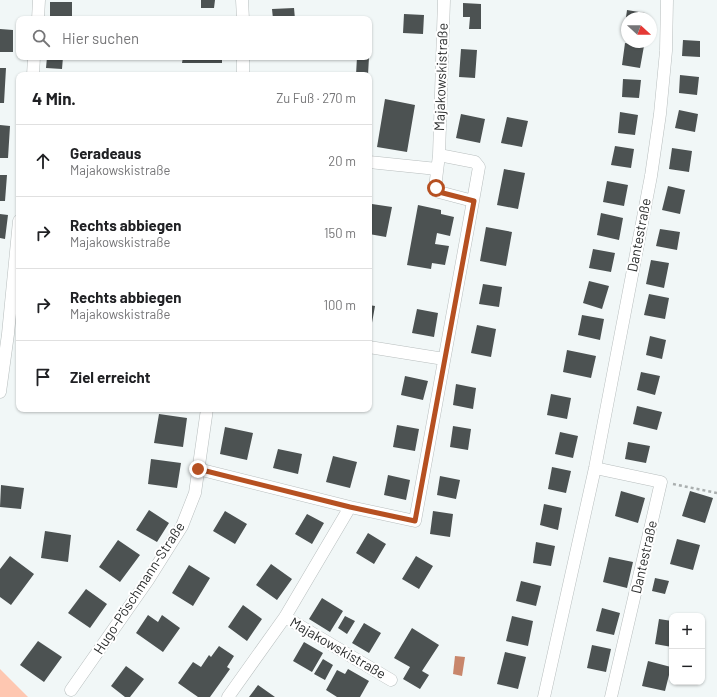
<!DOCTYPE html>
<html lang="de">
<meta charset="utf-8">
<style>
:root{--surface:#fff;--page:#f6f6f6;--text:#202124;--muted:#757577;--line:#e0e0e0}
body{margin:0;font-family:Barlow,sans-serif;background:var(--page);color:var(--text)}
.controls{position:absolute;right:12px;bottom:12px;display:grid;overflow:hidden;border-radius:8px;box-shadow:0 1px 3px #0004}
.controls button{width:36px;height:36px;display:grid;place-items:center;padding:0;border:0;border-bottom:1px solid var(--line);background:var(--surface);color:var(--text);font:20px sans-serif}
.compass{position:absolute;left:621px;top:12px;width:36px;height:36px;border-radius:50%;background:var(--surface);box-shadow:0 1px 3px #0004;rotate:111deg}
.stop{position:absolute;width:12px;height:12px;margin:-9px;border:3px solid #b65021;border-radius:50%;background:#fff}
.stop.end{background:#b65021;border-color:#fff;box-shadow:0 1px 4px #0008}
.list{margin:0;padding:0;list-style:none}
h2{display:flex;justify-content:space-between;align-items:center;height:52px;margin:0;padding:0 16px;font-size:17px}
h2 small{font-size:13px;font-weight:400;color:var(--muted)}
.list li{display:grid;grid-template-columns:26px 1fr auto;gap:12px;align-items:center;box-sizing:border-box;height:72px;padding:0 16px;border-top:1px solid var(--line)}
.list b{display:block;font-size:15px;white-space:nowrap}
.list p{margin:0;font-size:13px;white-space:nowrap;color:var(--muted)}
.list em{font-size:13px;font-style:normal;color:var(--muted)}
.icon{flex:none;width:22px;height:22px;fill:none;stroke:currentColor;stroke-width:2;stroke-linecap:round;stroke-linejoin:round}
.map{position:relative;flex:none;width:717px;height:697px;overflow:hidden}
.search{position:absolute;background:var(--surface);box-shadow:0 1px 3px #0004;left:16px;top:16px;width:356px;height:44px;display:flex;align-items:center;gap:10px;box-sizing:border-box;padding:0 14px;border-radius:8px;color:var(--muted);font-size:15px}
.panel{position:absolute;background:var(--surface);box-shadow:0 1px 3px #0004;left:16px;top:72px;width:356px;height:340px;border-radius:8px}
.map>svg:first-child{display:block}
.green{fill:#fec7b1}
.water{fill:#c8866b}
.building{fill:#4c5252}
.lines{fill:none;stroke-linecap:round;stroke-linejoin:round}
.minor-casing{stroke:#b8bebe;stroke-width:13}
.path{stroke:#aaafaf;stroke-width:2.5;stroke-dasharray:3 3;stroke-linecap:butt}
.minor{stroke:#fff;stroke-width:12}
.route{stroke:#b65021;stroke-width:5}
.labels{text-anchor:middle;stroke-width:4;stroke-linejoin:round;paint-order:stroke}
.street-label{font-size:14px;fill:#2c2e2e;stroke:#fff}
</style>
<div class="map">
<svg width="717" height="697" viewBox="0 0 717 697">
<rect width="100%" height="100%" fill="#f1f7f7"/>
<path class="green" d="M0 669 28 697H0Z"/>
<path class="water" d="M455 656 465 657 462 676 453 674Z"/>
<path class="building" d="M201 0H215L214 8H201Z
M50 2H72V19H50Z
M463 3 481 4V29H469L470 17H463Z
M294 8 295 19H273L272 9Z
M627 10 645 13 644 18H627V33L624 32Z
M404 14 424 15 423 34 403 33Z
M0 29 13 30V52H0Z
M683 40 700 41V57L682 56Z
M625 43 644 46 640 68 622 65Z
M461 49 477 50 475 78 459 77Z
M47 57H63L62 69 46 68Z
M183 57H222V63H182Z
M357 57H369L368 75H356Z
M0 68H6L4 103H0Z
M680 75 699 77 697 95 679 93Z
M623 79 641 80 639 98 622 97Z
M385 99 415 105 407 152 377 147Z
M679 110 698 114 695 132 675 128Z
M620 112 638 115 635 135 618 133Z
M461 114 485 119 480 143 456 138Z
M507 117 528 121 522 147 501 143Z
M0 125 10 126 8 158H0Z
M615 146 634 149 631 168 611 165Z
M672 148 692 151 689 172 669 169Z
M504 169 525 173 518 209 497 205Z
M0 175H7L5 201H0Z
M607 181 628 185 624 206 603 202Z
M668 186 685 190 680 214 662 210Z
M372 204 392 207 386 237 369 234V220Z
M418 205 441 210V214L454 217 450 236 437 233 435 244 449 246 445 265 432 263 431 269 407 265Z
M601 213 623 218 619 240 597 235Z
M0 214 8 215 5 239 0 238Z
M486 227 512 232 506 266 480 261Z
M660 229 680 232 677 250 656 246Z
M593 249 615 253 611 272 589 268Z
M651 260 669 263 664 288 646 284Z
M589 281 609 286 602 309 583 303Z
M483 284 502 287 499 307 479 304Z
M649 294 669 298 665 319 644 315Z
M369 305 375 306 370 334H369Z
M417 309 438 313 434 337 412 333Z
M582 315 604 319 600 340 578 335Z
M477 325 496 329 491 357 471 353Z
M650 336 666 340 662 359 646 355Z
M567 350 596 356 591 378 563 372Z
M641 372 660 376 655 395 637 390Z
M405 376 428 381 423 400 401 395Z
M456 384 476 388 473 409 453 405Z
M551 394 571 398 567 419 547 415Z
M637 406 662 412 657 430 633 424Z
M159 414 187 418 183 447 154 443Z
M397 425 419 429 415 451 393 447Z
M453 426 471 429 468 450 450 447Z
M225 427 253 433 247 460 220 454Z
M560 432 578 436 573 458 555 454Z
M628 442 650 446 646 463 625 459Z
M278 449 302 454 298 474 273 468Z
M333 456 357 462 350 488 326 482Z
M151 459 181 463 177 488 148 484Z
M552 467 571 471 566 493 548 489Z
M388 475 410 480 406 500 384 495Z
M440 476 460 480 456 499 437 495Z
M1 485 24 488 21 509 0 507Z
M621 491 645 498 638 523 615 516Z
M690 491 713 498 705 523 682 516Z
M544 504 562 508 558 530 540 525Z
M149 510 169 523 157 542 136 530Z
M225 511 247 524 235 544 213 531Z
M433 511 453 514 450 537 430 534Z
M307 514 324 523 312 544 295 534Z
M45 531 71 535 68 562 41 558Z
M368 533 386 544 374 564 356 553Z
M677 539 700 545 693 570 670 564Z
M118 540 140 555 120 582 99 567Z
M536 542 555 546 551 566 533 563Z
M10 556 34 574 11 605 0 597V569Z
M416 556 433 566 419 589 402 579Z
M609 557 633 562 627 588 603 582Z
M271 564 292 579 277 600 256 585Z
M189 565 210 578 193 606 172 593Z
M655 578 669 581 665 594 652 591Z
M521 581 541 586 536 606 516 601Z
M86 589 107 604 90 628 68 613Z
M322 598 343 611 330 632 309 619Z
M243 605 262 619 247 641 228 627Z
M602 608 620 613 614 635 596 631Z
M148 615 158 622 162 615 180 628 163 652 136 633Z
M345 616 355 621 347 634 338 628Z
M512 616 533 621 528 646 506 641Z
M659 619 672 621V647L655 644Z
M364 623 381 633 369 653 352 643Z
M412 628 439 645 422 671 429 675 420 689 403 679 410 667 394 658Z
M38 641 62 657 44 682 20 665Z
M304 642 323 653 312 672 293 661Z
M592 645 611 649 606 672 587 668Z
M219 646 234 656 227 667 230 669 210 697H198L178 683 193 662 201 667 209 655 211 657Z
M505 652 526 657 518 689 497 684Z
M323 659 333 665 325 680 314 674Z
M648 661 671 667 665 691 642 686Z
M126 666 144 679 130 697H125L111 686Z
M348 669 369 681 360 697H337L326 690 337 670 345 674Z
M258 685 275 697H249Z"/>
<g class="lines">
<g class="minor-casing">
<path id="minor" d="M242 0 243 19
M444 0 439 155 435 188 439 192 473 201
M38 19 39 0
M243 57V75
M33 75 34 57
M369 162 437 169
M369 347 444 359
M0 392 8 334 19 221
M595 468 661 482 611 697
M198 469 350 507 415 521 473 201 479 167 475 162 439 155
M285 617 391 680
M71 690 148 580 182 526 195 493 207 409
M228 697 285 617 350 507
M544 697 595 468 651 176 660 114 666 51 667 0"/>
</g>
<path class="path" d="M673 484 717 493"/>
<use href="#minor" class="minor"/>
</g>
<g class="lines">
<path class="route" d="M198 469 350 507 415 521 474 201 439 192 436 188"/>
</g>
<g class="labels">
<g class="street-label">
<text transform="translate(441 77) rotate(-88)" y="5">Majakowskistraße</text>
<text transform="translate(639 235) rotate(-79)" y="5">Dantestraße</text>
<text transform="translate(644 557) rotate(-77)" y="5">Dantestraße</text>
<text transform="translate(139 588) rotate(-57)" y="5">Hugo-Pöschmann-Straße</text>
<text transform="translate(338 648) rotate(30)" y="5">Majakowskistraße</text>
</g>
</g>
</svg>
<div class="controls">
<button>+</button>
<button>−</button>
</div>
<svg class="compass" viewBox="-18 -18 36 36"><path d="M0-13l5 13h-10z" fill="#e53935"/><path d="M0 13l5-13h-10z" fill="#757577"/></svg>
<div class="stop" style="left:436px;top:188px"></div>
<div class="stop end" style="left:198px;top:469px"></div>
<div class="search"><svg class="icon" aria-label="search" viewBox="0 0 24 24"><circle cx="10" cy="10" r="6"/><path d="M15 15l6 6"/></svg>Hier suchen</div>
<section class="panel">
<h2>4 Min.<small>Zu Fuß · 270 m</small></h2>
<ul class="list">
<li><svg class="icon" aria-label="ahead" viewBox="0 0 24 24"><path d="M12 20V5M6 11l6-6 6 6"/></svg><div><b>Geradeaus</b><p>Majakowskistraße</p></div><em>20 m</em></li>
<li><svg class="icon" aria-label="right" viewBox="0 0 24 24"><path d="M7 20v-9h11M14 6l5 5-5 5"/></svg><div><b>Rechts abbiegen</b><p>Majakowskistraße</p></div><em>150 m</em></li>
<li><svg class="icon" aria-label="right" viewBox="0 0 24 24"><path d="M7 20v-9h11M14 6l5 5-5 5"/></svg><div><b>Rechts abbiegen</b><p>Majakowskistraße</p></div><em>100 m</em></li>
<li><svg class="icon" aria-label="arrive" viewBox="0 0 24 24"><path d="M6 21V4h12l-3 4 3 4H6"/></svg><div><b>Ziel erreicht</b></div></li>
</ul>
</section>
</div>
